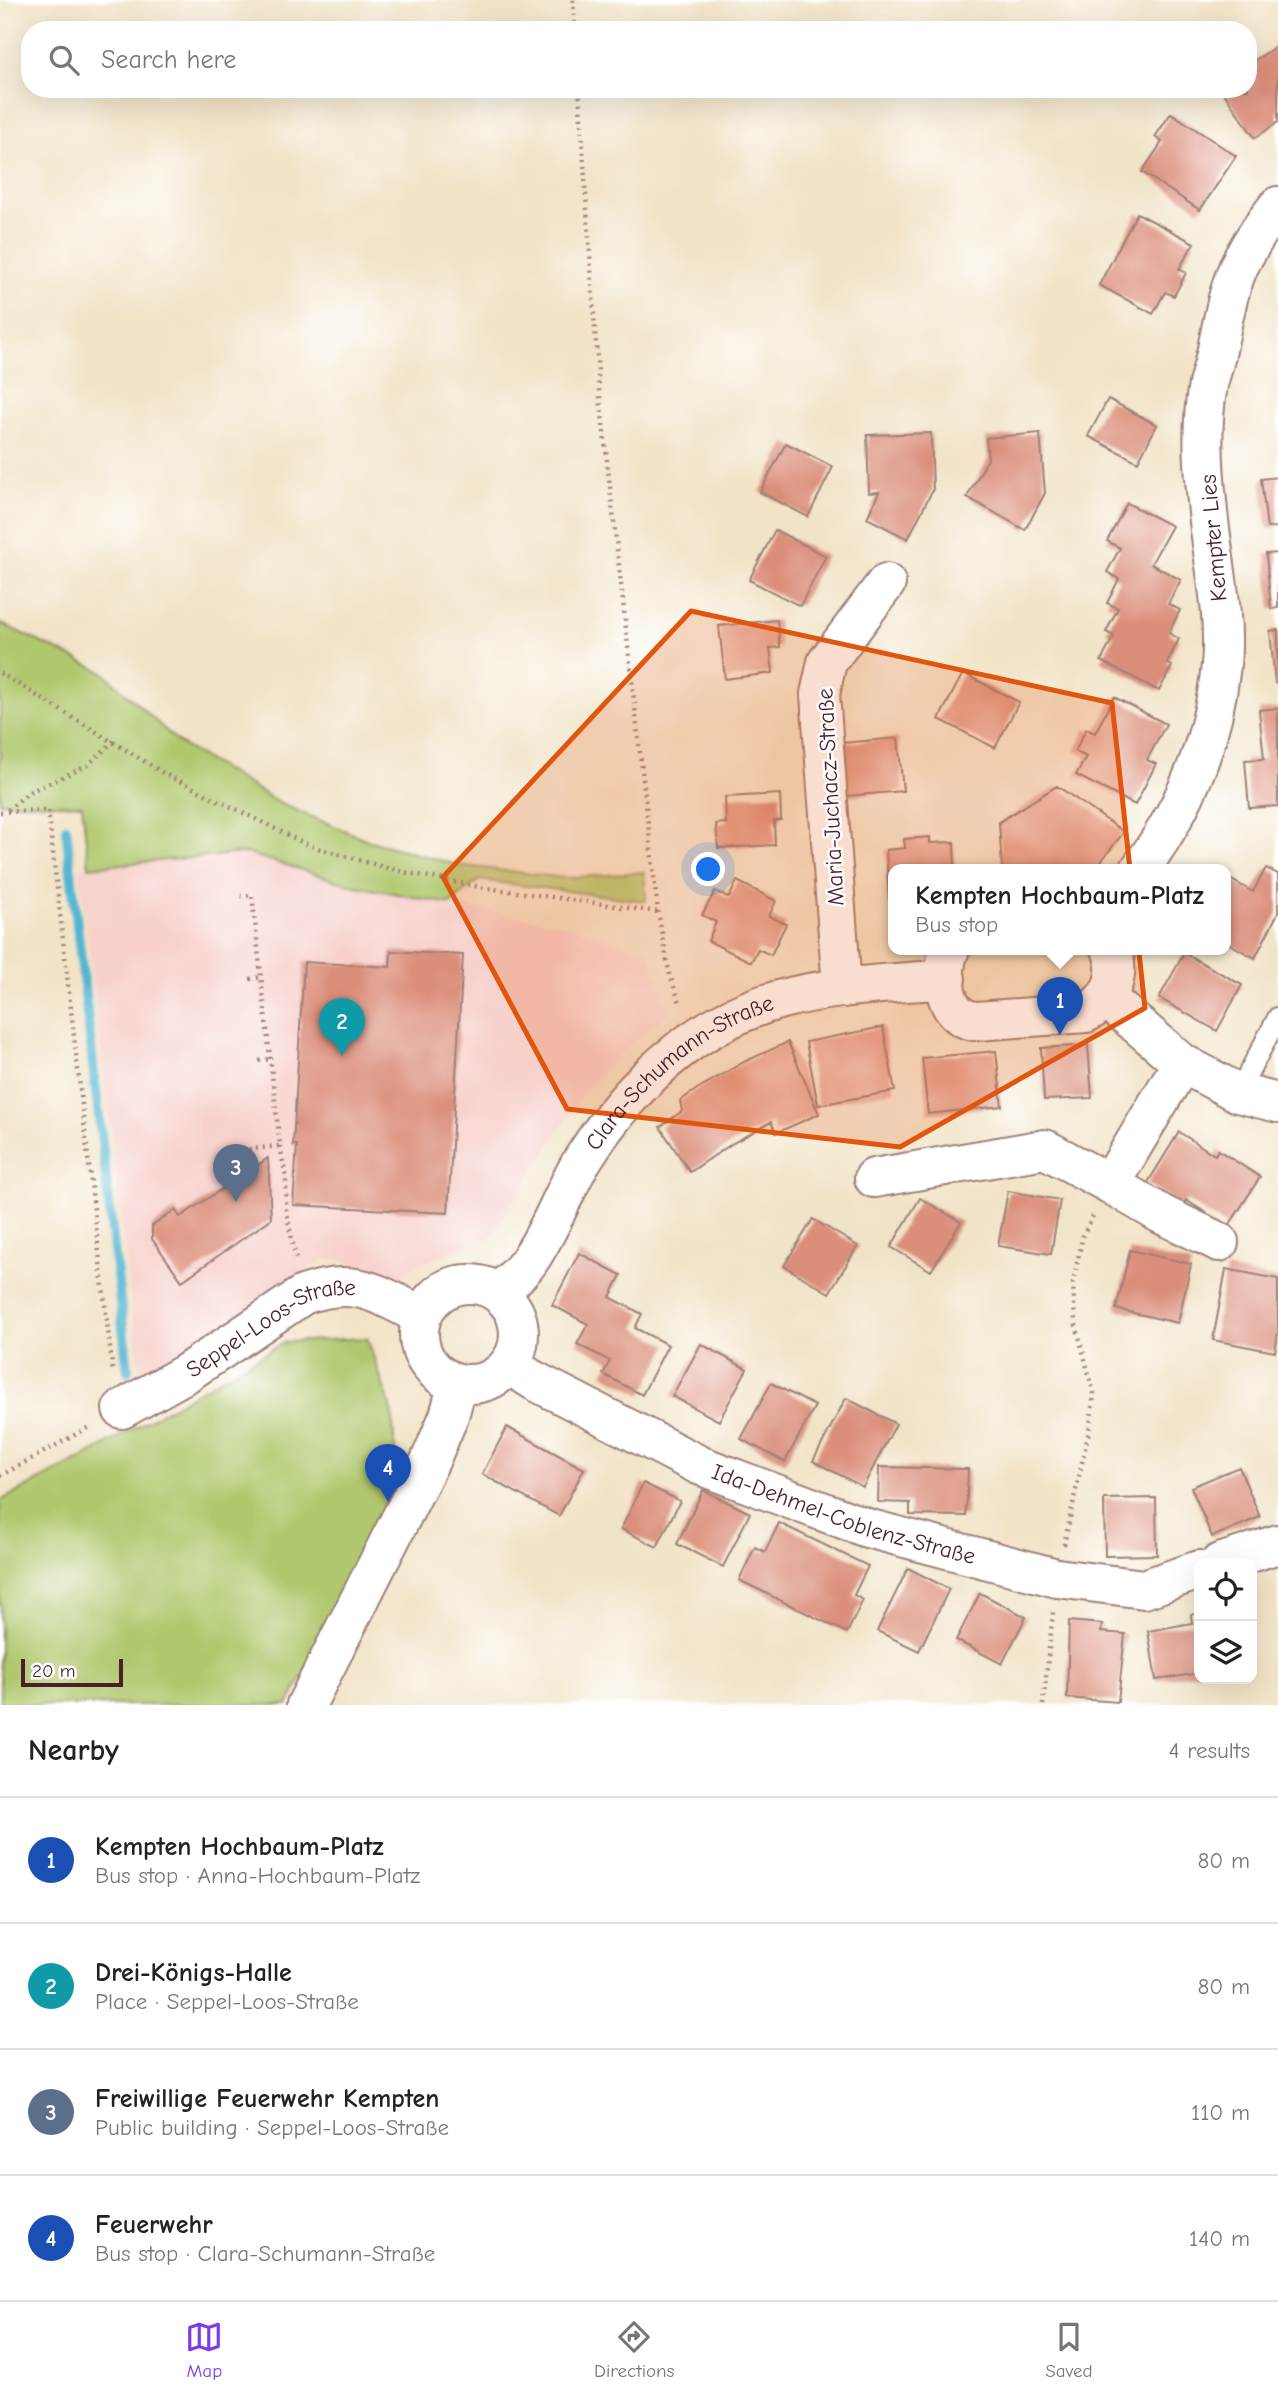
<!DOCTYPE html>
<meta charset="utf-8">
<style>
:root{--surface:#fff;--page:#f2f2f2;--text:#222;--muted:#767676;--line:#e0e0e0;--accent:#7c3aed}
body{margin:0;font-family:"Comic Neue",sans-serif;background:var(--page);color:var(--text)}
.controls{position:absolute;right:21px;bottom:21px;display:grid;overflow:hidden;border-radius:14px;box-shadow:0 7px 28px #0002}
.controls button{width:63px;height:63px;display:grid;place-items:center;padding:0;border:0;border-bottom:2px solid var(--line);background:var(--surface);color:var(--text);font:35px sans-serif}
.scale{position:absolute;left:21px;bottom:18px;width:102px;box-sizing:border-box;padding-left:7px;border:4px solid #4a1f2b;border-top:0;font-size:19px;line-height:24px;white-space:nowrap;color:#4a1f2b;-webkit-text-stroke:5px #fff;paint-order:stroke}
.you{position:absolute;left:709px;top:870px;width:24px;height:24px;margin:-18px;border:5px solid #fff;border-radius:50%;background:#1a73e8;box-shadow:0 0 0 10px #1a73e833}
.badge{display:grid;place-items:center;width:46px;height:46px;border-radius:50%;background:var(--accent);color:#fff;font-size:23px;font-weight:700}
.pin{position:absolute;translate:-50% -58px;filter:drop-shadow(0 2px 4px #0008)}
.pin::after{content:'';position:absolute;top:37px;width:24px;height:21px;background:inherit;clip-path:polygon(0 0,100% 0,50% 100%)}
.popup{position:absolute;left:888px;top:864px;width:343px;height:91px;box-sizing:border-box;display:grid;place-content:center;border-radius:14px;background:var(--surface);filter:drop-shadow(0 2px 5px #0005);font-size:23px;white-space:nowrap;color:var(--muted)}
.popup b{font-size:26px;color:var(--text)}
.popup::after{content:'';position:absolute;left:50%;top:100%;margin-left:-14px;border:14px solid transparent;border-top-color:var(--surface)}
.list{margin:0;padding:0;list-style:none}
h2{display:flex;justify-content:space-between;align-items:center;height:91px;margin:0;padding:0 28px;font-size:30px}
h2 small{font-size:23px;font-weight:400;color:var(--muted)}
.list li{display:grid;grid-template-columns:46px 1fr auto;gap:21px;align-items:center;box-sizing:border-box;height:126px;padding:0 28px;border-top:2px solid var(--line)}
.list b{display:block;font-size:26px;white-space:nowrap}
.list p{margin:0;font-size:23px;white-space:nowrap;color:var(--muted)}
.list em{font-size:23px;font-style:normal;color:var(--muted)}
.icon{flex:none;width:38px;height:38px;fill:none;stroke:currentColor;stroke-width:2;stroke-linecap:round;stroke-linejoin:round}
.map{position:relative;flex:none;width:1278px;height:1705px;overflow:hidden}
.search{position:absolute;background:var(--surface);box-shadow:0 7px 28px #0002;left:21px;right:21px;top:21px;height:77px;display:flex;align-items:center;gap:18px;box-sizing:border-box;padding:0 24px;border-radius:28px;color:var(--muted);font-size:26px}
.sheet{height:595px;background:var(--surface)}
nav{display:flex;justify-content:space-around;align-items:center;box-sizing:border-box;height:98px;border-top:2px solid var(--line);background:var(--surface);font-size:19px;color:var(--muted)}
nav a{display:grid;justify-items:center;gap:4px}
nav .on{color:var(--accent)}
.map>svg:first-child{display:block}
.built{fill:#f7d0cb}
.green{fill:#b0c86d;stroke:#7d744c;stroke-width:2}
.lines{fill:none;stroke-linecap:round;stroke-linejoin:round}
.stream{stroke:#52b6d1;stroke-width:10}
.building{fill:#db8e7a}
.lane-casing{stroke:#9e8178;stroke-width:23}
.street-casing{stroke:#9e8178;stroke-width:42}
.path{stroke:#9e8178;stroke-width:4.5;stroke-dasharray:2 5;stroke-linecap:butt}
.lane{stroke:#fff;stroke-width:19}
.street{stroke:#fff;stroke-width:38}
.marked{fill:#e0560e;fill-opacity:0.2;stroke:#e0560e;stroke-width:5;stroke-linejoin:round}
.labels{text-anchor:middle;stroke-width:5;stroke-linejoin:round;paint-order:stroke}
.street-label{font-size:23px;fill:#4a1f2b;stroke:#fff}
</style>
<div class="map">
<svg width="1278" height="1705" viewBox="0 0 1278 1705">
<rect width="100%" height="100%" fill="#fff"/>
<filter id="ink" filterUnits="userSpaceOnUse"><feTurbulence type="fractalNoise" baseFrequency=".0143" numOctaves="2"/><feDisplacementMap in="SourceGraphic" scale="14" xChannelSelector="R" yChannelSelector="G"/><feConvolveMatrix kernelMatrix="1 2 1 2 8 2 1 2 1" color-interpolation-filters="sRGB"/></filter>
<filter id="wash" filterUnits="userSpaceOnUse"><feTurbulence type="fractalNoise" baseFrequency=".00686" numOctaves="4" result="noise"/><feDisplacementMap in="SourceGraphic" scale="28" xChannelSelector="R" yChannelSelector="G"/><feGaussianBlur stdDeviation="1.57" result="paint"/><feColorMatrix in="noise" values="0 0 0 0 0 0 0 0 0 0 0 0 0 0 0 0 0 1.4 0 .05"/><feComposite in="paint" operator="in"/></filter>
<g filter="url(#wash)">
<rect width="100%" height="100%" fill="#f1e3c6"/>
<path class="built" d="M246 853 351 885 565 925 648 952 670 1012 619 1054 581 1096 490 1238 414 1266 395 1283 342 1259 323 1260 141 1384 79 868Z"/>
<path class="green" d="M0 623 103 672 179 743 281 804 370 841 457 865 565 878 644 872 646 901 479 880 450 904 351 885 246 853 89 867 82 805 0 802Z
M367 1338 392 1411 398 1492 288 1705H0V1501L84 1457 285 1342Z"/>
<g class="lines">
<path class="stream" d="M66 828 128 1371"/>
</g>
<g id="blocks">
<path class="building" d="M1278 45V122L1255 138 1221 89H1248V65Z
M1171 113 1236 156 1200 210 1142 172 1162 142 1155 137Z
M1137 213 1194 243 1179 269 1186 273 1174 296 1165 292 1153 314 1099 285Z
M1108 399 1157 425 1138 462 1088 436Z
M931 433 933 489 908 539 867 518 879 492 869 493 867 435Z
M1040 433 1045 493 1025 530 967 497 988 459 986 438Z
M786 443 833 467 808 517 760 492Z
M1278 477V527L1267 528 1261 479Z
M1127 503 1172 526 1151 564 1181 580 1168 604 1180 610 1169 633 1179 639 1167 663 1172 666 1159 691 1101 661 1114 636 1106 632 1118 608 1107 603 1119 579 1107 572 1120 548 1107 541Z
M775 530 826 556 800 606 749 580Z
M1278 553V608L1271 609 1266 554Z
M777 620 780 647 770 648 773 673 725 679 719 626Z
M1278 630V683H1275L1270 631Z
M963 673 1019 702 995 748 939 719Z
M1114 697 1166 724 1147 760 1156 764 1135 805 1076 775 1086 757 1075 751 1086 729 1095 733Z
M1278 708V806L1249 808 1245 760 1264 759 1259 710Z
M898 738 903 791 847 796 842 743Z
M1057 786 1124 832 1095 869H1002L999 822Z
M780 794 781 820 774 821 775 845 718 848 716 824 726 823 725 797Z
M930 837V843L954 842 955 869H894V900H889L886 850 905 848 904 839Z
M1266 868 1278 874V913L1255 958 1228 943 1231 936 1226 934V877L1253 892Z
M737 881 776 901 769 916 786 924 771 955 758 949 751 962 708 941 716 922 702 915 715 891 729 898Z
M391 951 463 955 448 1213 293 1205 297 1145H293L304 962 390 967Z
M1184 953 1242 985 1217 1031 1159 998Z
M883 1027 895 1091 818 1105 806 1042Z
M788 1042 819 1114 776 1133 771 1122 733 1143 690 1172 660 1127 682 1111 680 1101 697 1089 744 1062Z
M1088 1045 1092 1098 1044 1100 1041 1048Z
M996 1051 1002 1106 928 1114 922 1058Z
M1179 1132 1215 1155 1218 1150 1260 1177 1228 1227 1186 1200 1182 1206 1147 1184Z
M268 1158 271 1219 182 1281 152 1239V1226L175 1210 180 1217Z
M1008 1191 1060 1200 1051 1254 998 1246Z
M920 1198 961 1222 931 1271 891 1247Z
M813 1219 858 1246 829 1293 784 1266Z
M1130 1250 1191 1264 1178 1323 1116 1309Z
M579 1253 621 1275 610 1297 642 1314 635 1328 668 1345 642 1395 603 1374 610 1361 577 1344 588 1324 552 1305Z
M1226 1269 1278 1279V1333L1275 1352 1213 1340Z
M701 1344 747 1369 719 1421 672 1396Z
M771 1383 815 1406 785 1462 741 1439Z
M846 1398 896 1424 863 1487 813 1461Z
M507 1427 584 1469 559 1516 482 1474Z
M879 1467 968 1469 966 1516 910 1515V1503L878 1502Z
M1239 1467 1260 1517 1212 1537 1191 1487Z
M643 1483 680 1501 657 1547 621 1529Z
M703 1490 750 1513 723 1567 677 1544Z
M1156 1498 1157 1555 1105 1556 1104 1499Z
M779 1523 868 1566 854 1595 863 1600 847 1633 739 1580 755 1547 765 1552Z
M908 1568 949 1589 919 1651 877 1631Z
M980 1593 1026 1617 1002 1664 956 1640Z
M1199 1613V1673L1156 1680 1148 1631 1192 1623 1191 1615Z
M1069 1621 1102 1624 1101 1632 1125 1634 1118 1702 1067 1698Z"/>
</g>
</g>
<g filter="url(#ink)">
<use href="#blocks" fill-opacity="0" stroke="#9e8178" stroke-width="2"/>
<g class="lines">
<g class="lane-casing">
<path id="lane" d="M1238 1093 1278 1017"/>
</g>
<g class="street-casing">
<g id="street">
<path d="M1140 869C1185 809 1213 740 1221 665 1226 615 1213 562 1208 512 1204 472 1200 426 1208 385 1211 372 1216 358 1218 344 1224 316 1229 284 1243 258 1253 239 1265 222 1278 206"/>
<path d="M950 949C939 974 943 1020 977 1021L1086 1013C1111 1000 1122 975 1111 949"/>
<path d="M842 988 820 694 827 662 886 583"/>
<path d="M1106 998 1182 1063 1238 1093 1278 1103"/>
<path d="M874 1178 1045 1149 1110 1184 1161 1214 1219 1242"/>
<path d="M1110 1184 1182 1063"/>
<circle cx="469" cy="1334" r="50"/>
<path id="s1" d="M499 1293C510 1282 523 1271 531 1258 552 1227 564 1190 583 1159 630 1085 695 1022 782 999 834 985 892 984 946 979"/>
<path id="s2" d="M509 1365 533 1380 699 1465 867 1528 1057 1578 1144 1589 1199 1570"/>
<path id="s3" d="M122 1409 185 1374 303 1295C355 1276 376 1293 422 1316"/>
<path d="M1220 1563 1278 1544"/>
<path d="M306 1705 430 1461 449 1416 458 1383"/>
</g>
</g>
<path class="path" d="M573 0 575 30
M579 89 599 389 658 912 670 976 681 1005
M0 673 165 774 310 846 398 871 480 887 658 912
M8 810 29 792 87 766 114 741
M0 812 48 810 113 1374
M250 979 261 977
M259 1061 270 1059
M280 1146 286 1177V1210L296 1259
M221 1152 280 1146 252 895 241 896
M0 1476 91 1426
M1064 1545 1090 1426 1094 1394 1075 1321 1073 1283 1083 1235 1093 1216
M1043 1705 1053 1612"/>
<use href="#lane" class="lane"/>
<use href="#street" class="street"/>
</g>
</g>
<path class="marked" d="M691 611 1112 703 1145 1008 900 1147 567 1109 443 877Z"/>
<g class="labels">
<g class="street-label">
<text transform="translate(1213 538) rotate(-95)" y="8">Kempter Lies</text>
<text transform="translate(830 797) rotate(-93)" y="8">Maria-Juchacz-Straße</text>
<text dy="8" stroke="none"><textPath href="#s1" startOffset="292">Clara-Schumann-Straße</textPath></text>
<text dy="8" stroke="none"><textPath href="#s3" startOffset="172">Seppel-Loos-Straße</textPath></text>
<text dy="8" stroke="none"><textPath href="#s2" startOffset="368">Ida-Dehmel-Coblenz-Straße</textPath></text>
</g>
</g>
</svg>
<div class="controls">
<button><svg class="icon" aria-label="locate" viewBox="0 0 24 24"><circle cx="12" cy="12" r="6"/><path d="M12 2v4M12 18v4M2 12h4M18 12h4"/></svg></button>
<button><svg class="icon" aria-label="layers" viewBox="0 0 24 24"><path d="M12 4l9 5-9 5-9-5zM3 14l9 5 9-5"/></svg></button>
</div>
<div class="scale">20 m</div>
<div class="you"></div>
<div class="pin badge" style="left:1060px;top:1035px;background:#1a4fb4">1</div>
<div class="popup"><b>Kempten Hochbaum-Platz</b>Bus stop</div>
<div class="pin badge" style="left:342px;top:1056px;background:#0f9aa8">2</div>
<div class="pin badge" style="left:236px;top:1202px;background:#5c6f8a">3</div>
<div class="pin badge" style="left:388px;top:1502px;background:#1a4fb4">4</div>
<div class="search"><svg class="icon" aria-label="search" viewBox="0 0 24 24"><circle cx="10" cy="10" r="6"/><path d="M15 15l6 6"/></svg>Search here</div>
</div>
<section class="sheet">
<h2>Nearby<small>4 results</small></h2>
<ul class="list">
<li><span class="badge" style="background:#1a4fb4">1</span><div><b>Kempten Hochbaum-Platz</b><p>Bus stop · Anna-Hochbaum-Platz</p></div><em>80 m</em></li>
<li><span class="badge" style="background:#0f9aa8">2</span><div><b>Drei-Königs-Halle</b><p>Place · Seppel-Loos-Straße</p></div><em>80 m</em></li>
<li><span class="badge" style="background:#5c6f8a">3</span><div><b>Freiwillige Feuerwehr Kempten</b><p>Public building · Seppel-Loos-Straße</p></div><em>110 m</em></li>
<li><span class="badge" style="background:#1a4fb4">4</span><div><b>Feuerwehr</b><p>Bus stop · Clara-Schumann-Straße</p></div><em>140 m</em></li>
</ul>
</section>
<nav>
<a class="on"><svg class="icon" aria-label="map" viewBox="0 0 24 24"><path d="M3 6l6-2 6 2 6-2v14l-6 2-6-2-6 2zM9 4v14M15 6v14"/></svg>Map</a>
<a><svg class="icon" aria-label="directions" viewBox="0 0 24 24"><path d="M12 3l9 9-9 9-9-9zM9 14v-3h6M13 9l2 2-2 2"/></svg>Directions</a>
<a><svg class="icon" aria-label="saved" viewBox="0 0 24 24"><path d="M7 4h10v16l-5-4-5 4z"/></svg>Saved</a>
</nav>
